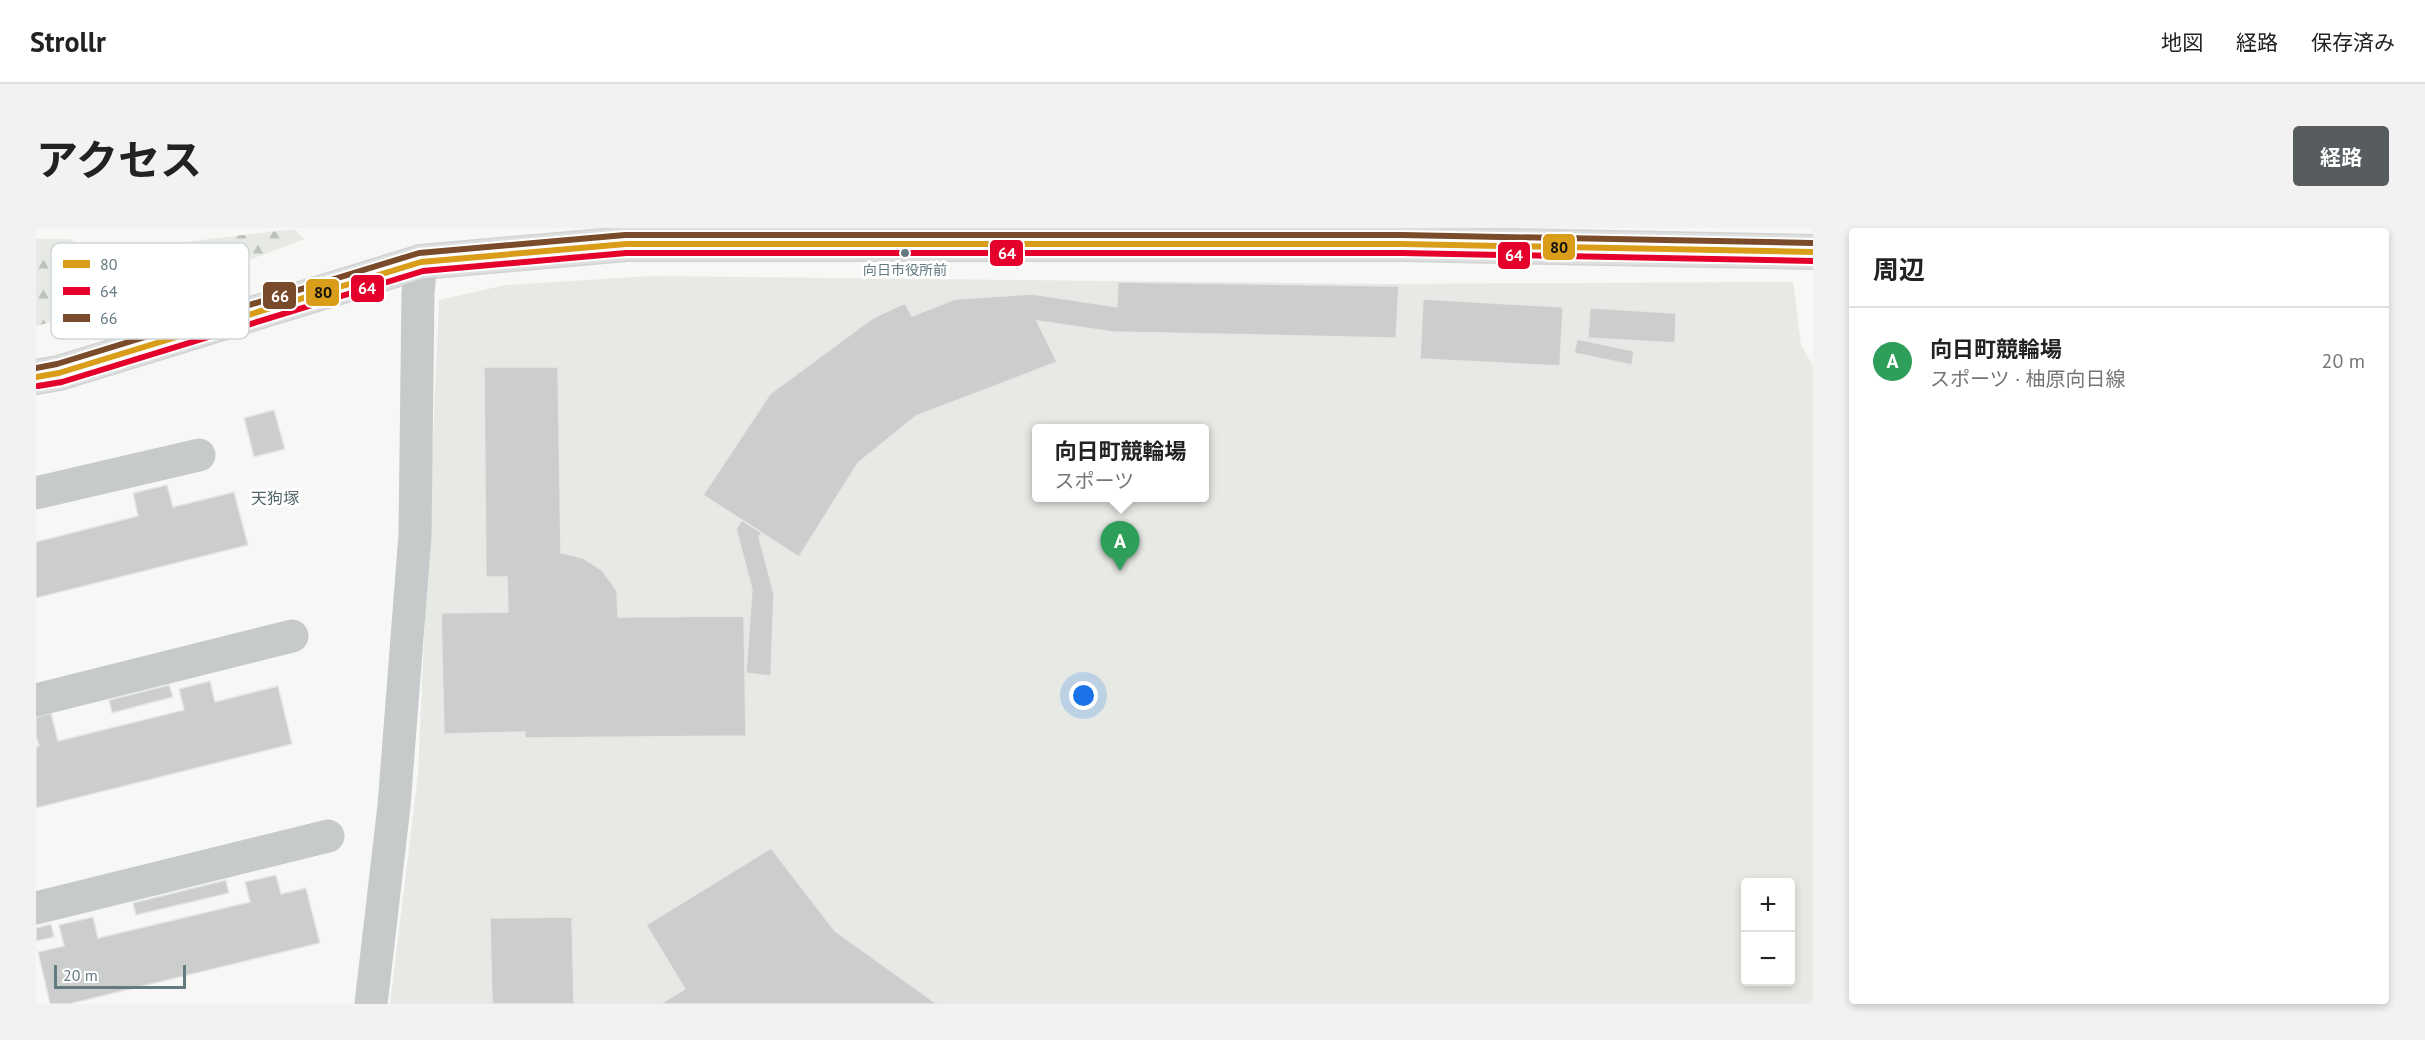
<!DOCTYPE html>
<html lang="ja">
<meta charset="utf-8">
<style>
:root{--surface:#fff;--page:#f2f2f2;--text:#222;--muted:#767676;--line:#e0e0e0;--accent:#575d5f}
body{margin:0;font-family:"PT Sans","Noto Sans JP",sans-serif;background:var(--page);color:var(--text)}
.controls{position:absolute;right:18px;bottom:18px;display:grid;overflow:hidden;border-radius:6px;box-shadow:0 3px 9px #0003}
.controls button{width:54px;height:54px;display:grid;place-items:center;padding:0;border:0;border-bottom:2px solid var(--line);background:var(--surface);color:var(--text);font:30px sans-serif}
.scale{position:absolute;left:18px;bottom:15px;width:132px;box-sizing:border-box;padding-left:6px;border:3px solid #637a80;border-top:0;font-size:16px;line-height:21px;white-space:nowrap;color:#637a80;-webkit-text-stroke:4px #fff;paint-order:stroke}
.you{position:absolute;left:1048px;top:468px;width:21px;height:21px;margin:-15px;border:4px solid #fff;border-radius:50%;background:#1a73e8;box-shadow:0 0 0 9px #1a73e833}
.badge{display:grid;place-items:center;width:39px;height:39px;border-radius:50%;background:var(--accent);color:#fff;font-size:20px;font-weight:700}
.pin{position:absolute;translate:-50% -50px;filter:drop-shadow(0 2px 3px #0008)}
.pin::after{content:'';position:absolute;top:32px;width:21px;height:18px;background:inherit;clip-path:polygon(0 0,100% 0,50% 100%)}
.popup{position:absolute;left:996px;top:196px;width:177px;height:78px;box-sizing:border-box;display:grid;place-content:center;border-radius:6px;background:var(--surface);filter:drop-shadow(0 2px 4px #0005);font-size:20px;white-space:nowrap;color:var(--muted)}
.popup b{font-size:22px;color:var(--text)}
.popup::after{content:'';position:absolute;left:50%;top:100%;margin-left:-12px;border:12px solid transparent;border-top-color:var(--surface)}
.list{margin:0;padding:0;list-style:none}
h2{display:flex;justify-content:space-between;align-items:center;height:78px;margin:0;padding:0 24px;font-size:26px}
h2 small{font-size:20px;font-weight:400;color:var(--muted)}
.list li{display:grid;grid-template-columns:39px 1fr auto;gap:18px;align-items:center;box-sizing:border-box;height:108px;padding:0 24px;border-top:2px solid var(--line)}
.list b{display:block;font-size:22px;white-space:nowrap}
.list p{margin:0;font-size:20px;white-space:nowrap;color:var(--muted)}
.list em{font-size:20px;font-style:normal;color:var(--muted)}
.map{position:relative;flex:none;width:1777px;height:776px;overflow:hidden;border-radius:6px}
header{display:flex;align-items:center;gap:36px;box-sizing:border-box;height:84px;padding:0 30px;background:var(--surface);border-bottom:2px solid var(--line)}
header strong{font-size:28px}
nav{display:flex;gap:33px;margin-inline-start:auto;font-size:21px}
.intro{display:flex;align-items:center;justify-content:space-between;box-sizing:border-box;height:144px;padding:0 36px}
h1{margin:0;font-size:42px}
.button{padding:15px 27px;border-radius:6px;background:var(--accent);color:#fff;font-size:21px;font-weight:700}
main{display:flex;gap:36px;padding:0 36px}
aside{flex:1;background:var(--surface);border-radius:6px;box-shadow:0 3px 9px #0003}
.map>svg:first-child{display:block}
.forest{fill:url(#forest-firs)}
.garden{fill:#e6e9e4;fill-rule:evenodd}
.building{fill:#cccece;stroke:#e6e6e6;stroke-width:1.5}
.lines{fill:none;stroke-linecap:round;stroke-linejoin:round}
.major-casing{stroke:#d2d3d3;stroke-width:36}
.minor{stroke:#c7cacb;stroke-width:33}
.major{stroke:#dedfdf;stroke-width:33}
.bus-1-casing{stroke:#fff;stroke-width:10}
.bus-2-casing{stroke:#fff;stroke-width:10}
.bus-3-casing{stroke:#fff;stroke-width:10}
.bus-1{stroke:#d99d1a;stroke-width:6}
.bus-2{stroke:#e4002b;stroke-width:6}
.bus-3{stroke:#7a4b2a;stroke-width:6}
.bus-dot{fill:#637a80;stroke:#fff;stroke-width:2}
.labels{text-anchor:middle;stroke-width:6;stroke-linejoin:round;paint-order:stroke}
.bus-label{font-size:14px;fill:#637a80;stroke:#fff}
.neighbourhood-label{font-size:16px;fill:#55666b;stroke:#fff}
.key{fill:#fff;stroke:#d0d7d9;stroke-width:1.5}
.key-label{font-size:16px;fill:#637a80}
.line-badge{stroke:#fff;stroke-width:2}
.badge-label{font-size:16px;text-anchor:middle;font-weight:bold;fill:#fff}
.pale-badge-label{font-size:16px;text-anchor:middle;font-weight:bold;fill:#111}
</style>
<header>
<strong>Strollr</strong>
<nav><a>地図</a><a>経路</a><a>保存済み</a></nav>
</header>
<div class="intro"><h1>アクセス</h1><a class="button">経路</a></div>
<main>
<div class="map">
<svg width="1777" height="776" viewBox="0 0 1777 776">
<defs>
<pattern id="forest-firs" width="22" height="20" patternUnits="userSpaceOnUse" patternTransform="scale(1.5)"><rect width="22" height="20" fill="#e6e9e4"/><path d="M5 1l3.5 6h-7zM16 11l3.5 6h-7z" fill="#bec2be"/></pattern>
</defs>
<rect width="100%" height="100%" fill="#f7f7f6"/>
<path class="forest" d="M258 1 268 11 118 68 0 98V11H34L57 25Z"/>
<path class="garden" d="M616 48 1351 56 1757 54 1765 117 1777 138V776H354L382 547 403 72 470 57ZM1000 200H1168V270H1000ZM1710 654H1754V754H1710Z"/>
<path class="building" d="M1082 54 1363 58 1360 110 1078 104 1001 93 1021 134 880 188 822 235 763 329 667 267 734 166 837 90 869 75 876 88 919 71 996 66 1081 79Z
M1387 71 1527 79 1524 138 1384 131Z
M1554 80 1640 85 1639 115 1552 110Z
M1541 111 1598 123 1596 137 1538 125Z
M448 139H522L525 325 547 330 566 342 581 363 582 389 708 388 710 508 489 510V504L408 506 405 385 472 384 471 349H450Z
M238 182 249 221 218 229 208 190Z
M131 257 137 279 198 264 212 317 0 370V314L102 288 97 265Z
M706 292 726 305 723 309 738 366 735 448 710 445 716 361 700 301Z
M174 453 179 474 242 458 256 516 0 580V519L3 518 0 508V489L15 485 22 513 148 482 143 461Z
M133 457 137 469 76 485 73 472Z
M735 620 799 703 901 776H624L649 761 610 697Z
M240 647 245 666 270 660 284 715 33 776H14L2 724 28 718 23 697 57 689 62 710 214 674 209 654Z
M190 652 193 665 100 687 97 675Z
M536 689 538 776H456L454 690Z
M15 696 18 709 0 713V700Z"/>
<g class="lines">
<g class="major-casing">
<path id="major" d="M0 149 23 145 385 34 590 16H1366L1777 24"/>
</g>
<path class="minor" d="M0 265 163 227
M0 472 256 408
M0 680 292 608
M335 776 358 578 379 307 382 65 385 34"/>
<use href="#major" class="major"/>
<g class="bus-1-casing">
<path id="bus-1" d="M0 149 23 145 385 34 590 16H1366L1777 24"/>
</g>
<g class="bus-2-casing">
<path id="bus-2" d="M2 158 26 154 387 43 590 25H1366L1777 33"/>
</g>
<g class="bus-3-casing">
<path id="bus-3" d="M0 140 21 136 383 25 589 7H1366L1777 15"/>
</g>
<use href="#bus-1" class="bus-1"/>
<use href="#bus-2" class="bus-2"/>
<use href="#bus-3" class="bus-3"/>
</g>
<circle class="bus-dot" cx="869" cy="25" r="5"/>
<g class="labels">
<g class="bus-label">
<text x="869" y="47">向日市役所前</text>
</g>
<g class="neighbourhood-label">
<text x="239" y="276">天狗塚</text>
</g>
</g>
<rect x="15" y="15" width="198" height="96" rx="9" class="key"/>
<rect x="27" y="32" width="27" height="8" fill="#d99d1a"/>
<rect x="27" y="59" width="27" height="8" fill="#e4002b"/>
<rect x="27" y="86" width="27" height="8" fill="#7a4b2a"/>
<g class="key-label">
<text x="64" y="42">80</text>
<text x="64" y="69">64</text>
<text x="64" y="96">66</text>
</g>
<g class="line-badge">
<rect x="1506" y="5" width="34" height="28" rx="6" fill="#d99d1a"/>
<rect x="953" y="11" width="35" height="28" rx="6" fill="#e4002b"/>
<rect x="1461" y="13" width="34" height="29" rx="6" fill="#e4002b"/>
<rect x="314" y="46" width="35" height="29" rx="6" fill="#e4002b"/>
<rect x="269" y="50" width="35" height="29" rx="6" fill="#d99d1a"/>
<rect x="226" y="53" width="35" height="29" rx="6" fill="#7a4b2a"/>
</g>
<g class="badge-label">
<text x="971" y="31">64</text>
<text x="1478" y="33">64</text>
<text x="331" y="66">64</text>
<text x="244" y="74">66</text>
</g>
<g class="pale-badge-label">
<text x="1523" y="25">80</text>
<text x="287" y="70">80</text>
</g>
</svg>
<div class="controls">
<button>+</button>
<button>−</button>
</div>
<div class="scale">20 m</div>
<div class="you"></div>
<div class="pin badge" style="left:1084px;top:343px;background:#2e9e5b">A</div>
<div class="popup"><b>向日町競輪場</b>スポーツ</div>
</div>
<aside>
<h2>周辺<small></small></h2>
<ul class="list">
<li><span class="badge" style="background:#2e9e5b">A</span><div><b>向日町競輪場</b><p>スポーツ · 柚原向日線</p></div><em>20 m</em></li>
</ul>
</aside>
</main>
